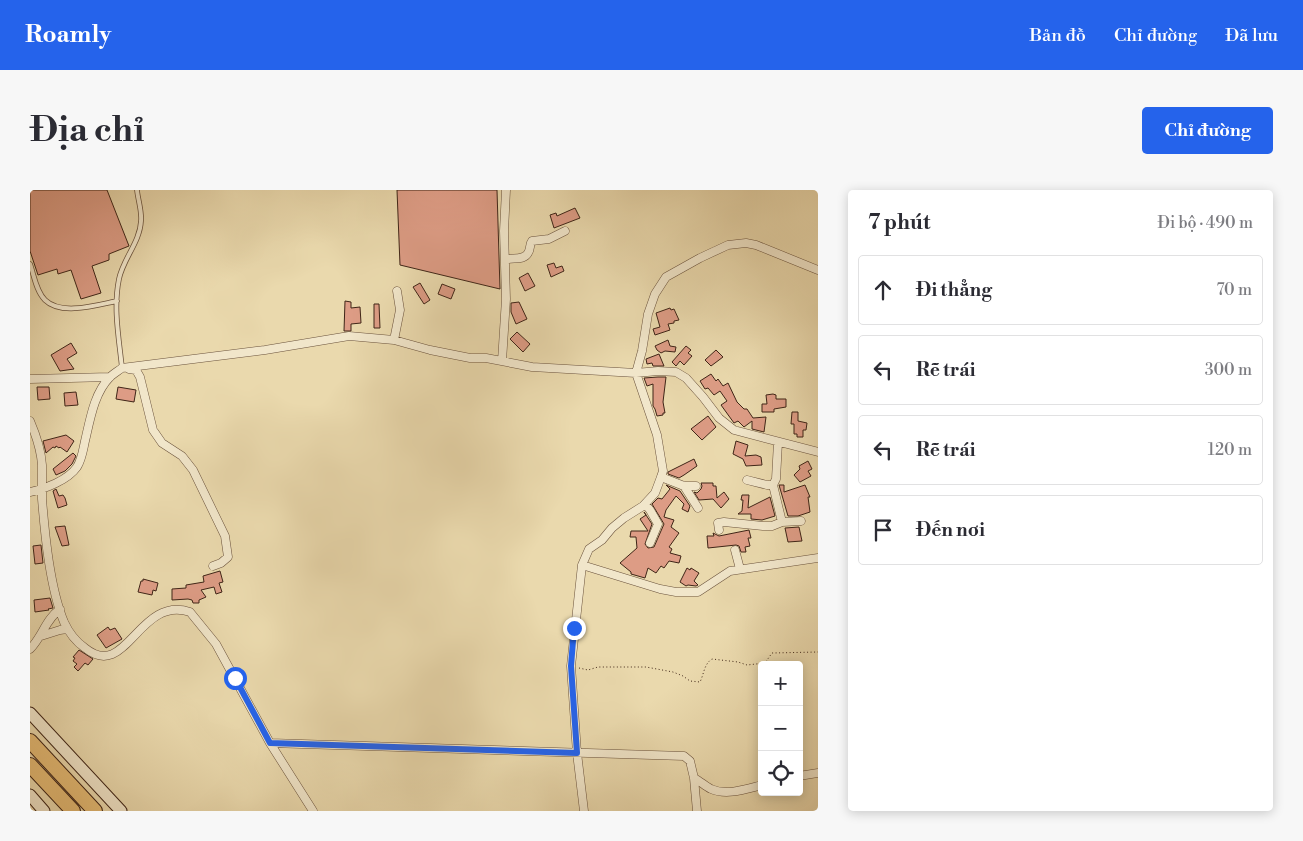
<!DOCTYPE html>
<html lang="vi">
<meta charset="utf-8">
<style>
:root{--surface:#fff;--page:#f7f7f7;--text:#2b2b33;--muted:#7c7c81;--line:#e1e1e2;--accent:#2563eb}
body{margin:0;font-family:"Libre Bodoni",serif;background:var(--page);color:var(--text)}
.controls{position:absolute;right:15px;bottom:15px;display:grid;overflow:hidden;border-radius:5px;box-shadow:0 2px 12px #0003}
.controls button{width:45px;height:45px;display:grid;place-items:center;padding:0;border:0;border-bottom:1px solid var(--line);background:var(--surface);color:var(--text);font:25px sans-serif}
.stop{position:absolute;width:15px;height:15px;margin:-11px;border:4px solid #2563eb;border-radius:50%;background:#fff}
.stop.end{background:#2563eb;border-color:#fff;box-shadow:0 1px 5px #0008}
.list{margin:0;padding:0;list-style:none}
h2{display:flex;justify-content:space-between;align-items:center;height:65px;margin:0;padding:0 20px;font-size:21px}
h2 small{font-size:16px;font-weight:400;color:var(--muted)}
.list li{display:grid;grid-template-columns:32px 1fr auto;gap:15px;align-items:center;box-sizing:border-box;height:70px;margin:0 10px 10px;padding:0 10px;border:1px solid var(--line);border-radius:5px}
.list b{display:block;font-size:19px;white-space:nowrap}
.list em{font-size:16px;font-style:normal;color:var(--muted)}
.icon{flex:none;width:28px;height:28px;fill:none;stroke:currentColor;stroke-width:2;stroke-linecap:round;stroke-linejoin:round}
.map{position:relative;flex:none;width:788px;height:621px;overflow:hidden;border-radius:5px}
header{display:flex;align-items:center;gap:30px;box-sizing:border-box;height:70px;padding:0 25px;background:var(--accent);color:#fff}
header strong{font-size:24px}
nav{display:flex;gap:28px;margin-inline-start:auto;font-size:18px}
.intro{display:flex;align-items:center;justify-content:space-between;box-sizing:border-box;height:120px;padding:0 30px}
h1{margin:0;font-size:35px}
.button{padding:12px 22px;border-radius:5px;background:var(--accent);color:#fff;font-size:18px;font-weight:700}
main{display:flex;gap:30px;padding:0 30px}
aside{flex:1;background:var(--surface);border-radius:5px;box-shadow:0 2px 12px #0003}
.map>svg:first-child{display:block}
.building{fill:#dd9c85;stroke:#3f2517}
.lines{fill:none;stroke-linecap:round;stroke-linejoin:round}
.lane-casing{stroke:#6a523c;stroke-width:5.5}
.street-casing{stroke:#6a523c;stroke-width:9}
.secondary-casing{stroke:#3f2517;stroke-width:13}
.highway-casing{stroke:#3f2517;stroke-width:16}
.path{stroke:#3f2517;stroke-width:1;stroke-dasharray:1 2.5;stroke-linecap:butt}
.lane{stroke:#f1e6ca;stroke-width:4}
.street{stroke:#f1e6ca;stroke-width:8}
.secondary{stroke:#f1e6ca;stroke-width:11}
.highway{stroke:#e5bc76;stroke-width:14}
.route{stroke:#2563eb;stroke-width:6}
</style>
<header>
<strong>Roamly</strong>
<nav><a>Bản đồ</a><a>Chỉ đường</a><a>Đã lưu</a></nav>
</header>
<div class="intro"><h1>Địa chỉ</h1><a class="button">Chỉ đường</a></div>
<main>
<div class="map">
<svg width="788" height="621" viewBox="0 0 788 621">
<rect width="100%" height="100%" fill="#ead9ad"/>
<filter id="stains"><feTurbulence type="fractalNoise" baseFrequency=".004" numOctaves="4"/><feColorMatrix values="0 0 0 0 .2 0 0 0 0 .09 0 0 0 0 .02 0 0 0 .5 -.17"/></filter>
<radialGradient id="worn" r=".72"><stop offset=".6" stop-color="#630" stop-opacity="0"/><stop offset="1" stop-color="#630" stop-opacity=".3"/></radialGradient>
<path class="building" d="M0 0H77L99 56 79 64V70L62 76 71 103 51 109 41 80 28 84 27 79 8 85 0 61Z
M367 0H467L470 99 370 75Z
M545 18 550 28 524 38 520 25 526 23 527 26Z
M524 73 526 78 532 76 534 81 521 87 517 75Z
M498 83 505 96 495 101 489 88Z
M390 93 400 110 394 114 383 97Z
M412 94 425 99 421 109 408 104Z
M315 111 321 112V118L330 117 331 133 321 134V141H314Z
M489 112 497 129 486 134 481 122V113Z
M344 114H349L350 138H344Z
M640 118 641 120 644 119 649 130 644 131V133L638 134 640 140 625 145 623 139 630 137 626 123Z
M487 142 500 154 493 162 480 149Z
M638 150 640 156 646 157 645 162 635 161 631 163 627 160 625 156Z
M41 153 47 163 37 169 44 179 30 181 21 165Z
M656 156 661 160 658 163 662 166 654 175 650 171 646 176 642 172Z
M686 160 693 167 681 176 675 170Z
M629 164 634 176H623L622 173 617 174 616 169Z
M681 184 686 191 688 189 693 196 698 193 707 212 714 219H717L723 228 736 227 734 242 722 239V231L714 237 708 231 704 233 691 215 697 211 690 201 684 205 678 198 675 199 670 191Z
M628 187H636L633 212 635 223H633V225L627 226 625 219 623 216V194L617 196 614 188Z
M7 197H19L20 209 8 210Z
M88 197 106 200 104 212 86 209Z
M46 202 48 215 35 216 34 203Z
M743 204 746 205V209H756V217L744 219V222H732V214H737L736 205Z
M762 222H768V231L777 233 776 240H773V247H767V244H764V234H761Z
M678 226 686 237 672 250 661 239Z
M36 245 44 251 37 262 30 257 29 258 26 256 25 258 23 257 16 263 13 251Z
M706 251 718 255 715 266 726 265 731 267 732 275 716 276 713 269 703 264Z
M43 263 46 266 42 274 35 281 26 285 23 279Z
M664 269 667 276 654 285 649 288 638 284V282Z
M778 271 782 279 778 281 781 286 770 292 764 285 770 279 769 276Z
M671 293H683V296H686L687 308 694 302 699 309 691 318 683 309 669 310 664 302 667 303 671 299 672 296Z
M636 295 650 301 660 316 658 322 652 319 654 314 646 306 636 320 634 327 644 330 641 337 649 343 639 357 642 359 640 363 651 366 649 373 639 371 634 378 631 376 626 383 618 378 615 388 601 384V382L590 373 607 358 606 347H600L601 341H618L610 329 616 325 614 322 622 334 615 354 618 358 624 357 634 334 622 314 628 308 632 309 640 299Z
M749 295H754V302L775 295 780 307H778L780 322 768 326H758Z
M26 299 29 306 33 305 35 308 37 315 28 318 23 301Z
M712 305H719L718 318 740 307 745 326 732 330 721 329V324H708L712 321 713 310H711Z
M35 336 39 355 32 356 25 337Z
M769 337 772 351 758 352 755 338Z
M719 340 721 348H718L720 356 715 357 716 362H711L709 356 706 355 678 358 677 346H684L683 343 689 346Z
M11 355 13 373 5 374 3 356Z
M657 378 660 380 661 378 669 383 664 391 668 395 666 396 658 395 656 396 650 392Z
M190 381 193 392 189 393 192 402 186 404 184 397 171 400 176 407 169 410V413H163L162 410 158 409 142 410V399L156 398V395L174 392 173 386Z
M113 389 128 393 126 401 123 400 122 405 108 402 111 391H113Z
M20 408 23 418 18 419 19 420 5 422 4 410Z
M78 437 80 440 85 438 92 449 76 458 67 445Z
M49 460 63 469 58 475 55 473 48 481 44 477 47 474 43 471 45 468 43 467Z"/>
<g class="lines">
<g class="lane-casing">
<path id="lane" d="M0 74C4 85 6 101 15 110 31 126 67 115 87 111
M92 178C89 149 83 118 89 89 93 69 110 52 111 31 112 21 108 10 107 0"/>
</g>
<g class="street-casing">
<path id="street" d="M475 70C482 67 494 71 498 63 501 59 499 55 502 51L519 49 535 41
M364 150 370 120 367 101
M472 171 476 109 474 41 476 0
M99 179 106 180 110 187 123 240 132 253 152 266 163 280 195 346 198 367 191 373 183 376
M0 189 80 187
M0 231C6 245 11 260 12 275 12 286 12 298 12 309 15 346 20 398 34 432 39 443 45 451 55 458 97 492 108 405 160 422L186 454 240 553 283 621
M631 287 654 296H666
M717 290 737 295H743L746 289 748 252
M743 295 752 332
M654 296 668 318
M0 302C15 299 38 290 47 277 52 269 53 260 55 251 60 230 64 203 80 187 83 184 88 181 92 178L235 160 319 146 364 150 400 160 440 168H456L502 177 606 183 628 181 646 182 656 188 673 207 689 228 704 240 788 262
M615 314 620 320 628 334 620 353
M689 340 688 333 694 332 733 336H742L752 332 771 331
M705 360 710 379
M552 375 630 399 646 402H668L700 381 788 368
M11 446 30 440 37 439
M0 459C12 447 16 429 30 419
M240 553 654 566 660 571 664 588C670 591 675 596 681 599 697 606 716 599 732 595
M769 586 788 583
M664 588 667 621
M554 621 547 563 541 476 552 375 559 359 572 350 582 338 594 328 613 316 625 303 631 287 633 281 627 245 606 183 612 161 618 124 625 104 636 87 670 68 698 55 716 53 726 55 788 80"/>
</g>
<g class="secondary-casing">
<path id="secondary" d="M0 523 91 621
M0 605 14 621"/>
</g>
<g class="highway-casing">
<path id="highway" d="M0 551 65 621
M0 575 43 621"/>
</g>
<path class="path" d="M549 478 558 480 568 477H616L643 482 653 486 660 491 670 492C674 484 674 474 682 469L708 472 717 475 735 473 742 463 788 462"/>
<use href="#lane" class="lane"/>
<use href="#street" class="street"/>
<use href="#secondary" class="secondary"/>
<use href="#highway" class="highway"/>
</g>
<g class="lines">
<path class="route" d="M205 488 240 553 547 563 541 476 544 438"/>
</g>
<rect width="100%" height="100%" filter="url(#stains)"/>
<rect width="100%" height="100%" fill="url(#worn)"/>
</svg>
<div class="controls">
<button>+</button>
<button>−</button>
<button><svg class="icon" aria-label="locate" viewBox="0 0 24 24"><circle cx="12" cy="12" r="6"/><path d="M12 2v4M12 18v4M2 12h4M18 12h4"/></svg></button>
</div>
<div class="stop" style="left:205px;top:488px"></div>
<div class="stop end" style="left:544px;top:438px"></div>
</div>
<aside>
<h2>7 phút<small>Đi bộ · 490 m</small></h2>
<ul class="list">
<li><svg class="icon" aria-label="ahead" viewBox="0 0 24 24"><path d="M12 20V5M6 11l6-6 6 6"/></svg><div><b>Đi thẳng</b></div><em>70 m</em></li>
<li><svg class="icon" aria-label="left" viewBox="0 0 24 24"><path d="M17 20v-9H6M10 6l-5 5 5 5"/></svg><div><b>Rẽ trái</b></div><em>300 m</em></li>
<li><svg class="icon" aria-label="left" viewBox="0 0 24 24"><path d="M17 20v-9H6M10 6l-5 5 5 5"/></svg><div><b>Rẽ trái</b></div><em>120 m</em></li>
<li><svg class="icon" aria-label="arrive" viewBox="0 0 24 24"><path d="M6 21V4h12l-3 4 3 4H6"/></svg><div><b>Đến nơi</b></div></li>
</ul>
</aside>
</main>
